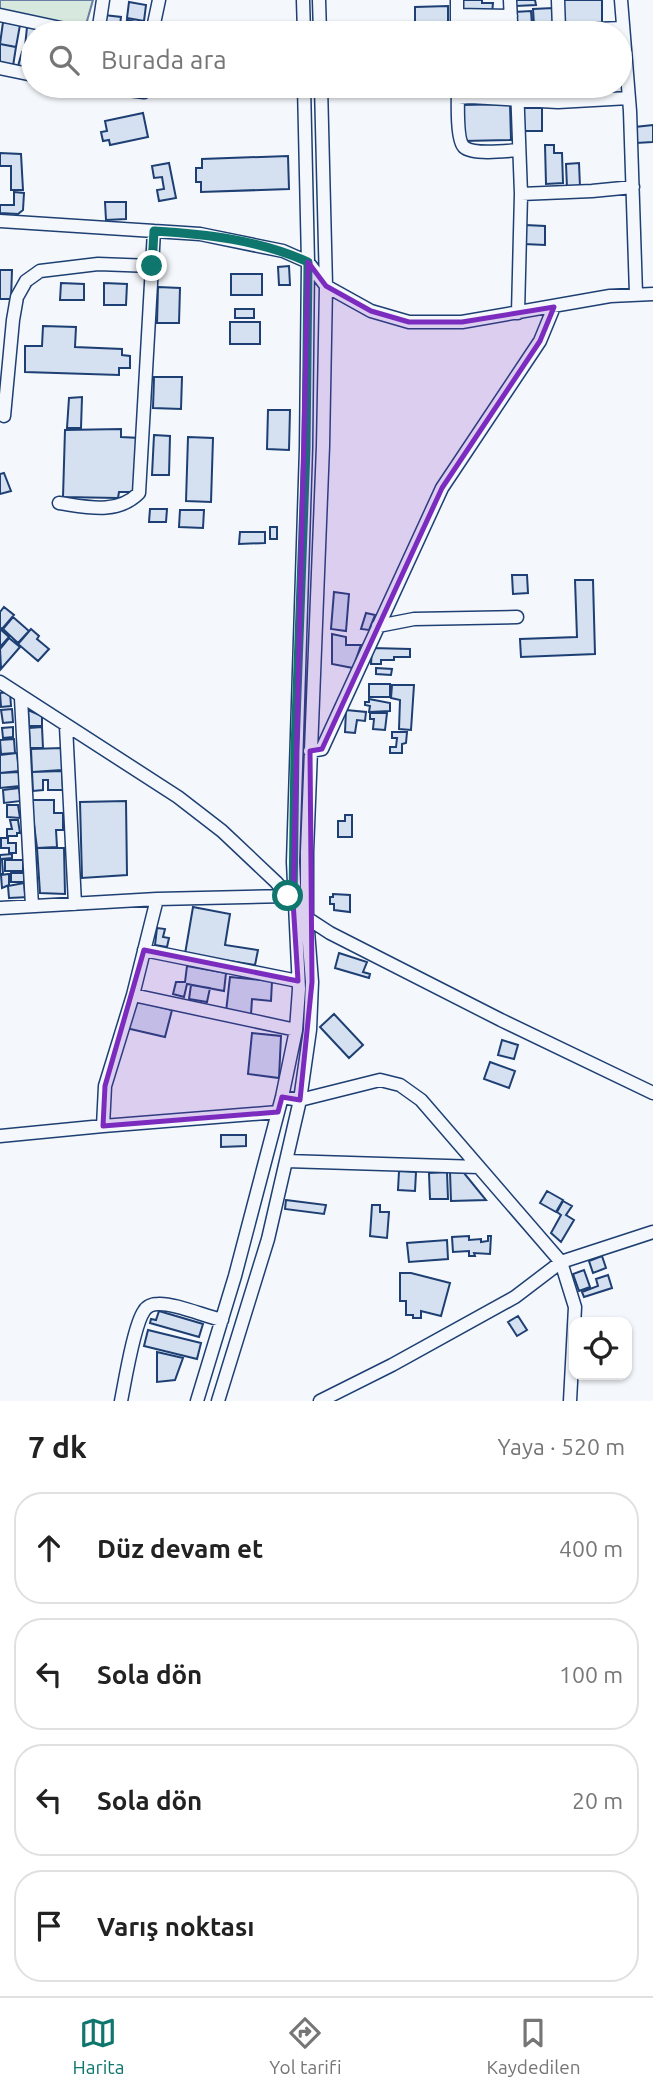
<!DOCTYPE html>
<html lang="tr">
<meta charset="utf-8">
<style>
:root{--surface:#fff;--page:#f6f6f6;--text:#222;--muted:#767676;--line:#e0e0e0;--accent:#0f766e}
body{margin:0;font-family:Ubuntu,sans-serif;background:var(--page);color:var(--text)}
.controls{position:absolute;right:21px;bottom:21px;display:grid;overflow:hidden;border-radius:14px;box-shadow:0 2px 5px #0004}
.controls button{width:63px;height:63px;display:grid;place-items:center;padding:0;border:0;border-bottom:2px solid var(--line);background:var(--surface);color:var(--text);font:35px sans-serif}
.stop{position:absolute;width:21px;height:21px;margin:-16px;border:5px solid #0f766e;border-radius:50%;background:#fff}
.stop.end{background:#0f766e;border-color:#fff;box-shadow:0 2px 7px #0008}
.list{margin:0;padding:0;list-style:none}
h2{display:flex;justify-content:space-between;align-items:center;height:91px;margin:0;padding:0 28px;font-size:30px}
h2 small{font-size:23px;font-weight:400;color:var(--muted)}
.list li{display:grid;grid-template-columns:46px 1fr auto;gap:21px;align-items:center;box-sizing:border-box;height:112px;margin:0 14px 14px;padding:0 14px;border:2px solid var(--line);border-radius:28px}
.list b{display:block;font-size:26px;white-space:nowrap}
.list em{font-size:23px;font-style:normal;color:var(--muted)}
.icon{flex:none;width:38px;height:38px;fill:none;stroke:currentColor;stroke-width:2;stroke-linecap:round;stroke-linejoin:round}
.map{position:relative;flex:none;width:653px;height:1401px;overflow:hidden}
.search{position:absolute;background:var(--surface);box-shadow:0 2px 5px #0004;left:21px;right:21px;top:21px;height:77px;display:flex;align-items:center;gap:18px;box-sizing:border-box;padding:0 24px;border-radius:38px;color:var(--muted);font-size:26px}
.sheet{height:595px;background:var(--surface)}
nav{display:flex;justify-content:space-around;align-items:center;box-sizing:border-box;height:98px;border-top:2px solid var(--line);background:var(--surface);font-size:19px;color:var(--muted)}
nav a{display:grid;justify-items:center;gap:4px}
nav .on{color:var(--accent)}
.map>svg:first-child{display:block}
.green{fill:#d7e8df;stroke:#687fa3;stroke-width:2}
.building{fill:#d5e0f0;stroke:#1d3f73;stroke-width:2}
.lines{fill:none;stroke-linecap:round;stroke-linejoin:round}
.minor-casing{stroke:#1d3f73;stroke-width:15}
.minor{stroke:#f4f7fb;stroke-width:12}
.route{stroke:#0f766e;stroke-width:9}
.marked{fill:#7b2cbf;fill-opacity:0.2;stroke:#7b2cbf;stroke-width:5;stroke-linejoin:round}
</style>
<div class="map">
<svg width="653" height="1401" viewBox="0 0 653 1401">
<rect width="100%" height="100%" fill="#f4f7fb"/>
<path class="green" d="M0 0H93L85 28 0 10Z"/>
<path class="building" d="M463 0H482V3H493L492 13 462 11Z
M515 0H535L536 5 516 6Z
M563 0H602V23L563 24Z
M129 2 146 5 144 21 127 18Z
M448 6V25L415 26V7Z
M553 8 554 25H534L533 9Z
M531 11 532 25 515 26 514 12Z
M104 15 121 17 119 33 102 32Z
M127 20 144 24 142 33H124Z
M460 21 480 22V33H460Z
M3 22 20 25 16 47 0 44Z
M483 25H503L504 33H483Z
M27 27 53 31V33H33V48L25 47Z
M0 44 16 47 13 66 0 64Z
M22 52 33 56 30 70 18 66Z
M461 86H510L509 97 460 96Z
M534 86H567V95H534Z
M510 104 511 140 463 141 462 105Z
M524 108H542V131H524Z
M143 113 148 137 110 145 109 140 103 141 101 132 107 131 105 121Z
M653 125V142L636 143 635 127Z
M545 145H554V153H562L563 183 546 184Z
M0 153 21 154 23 190H11V166H0Z
M288 156 289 189 201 192V182H196V168H202V159Z
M169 163 176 198 159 201 157 190 164 189 162 177 154 178 152 166Z
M579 163 580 187 567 188 566 164Z
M14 192 24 193 23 210 18 214 0 213V205H14Z
M105 202H126V219L106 220Z
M525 225 545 226V245L524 244Z
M289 266 290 285H279L278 267Z
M0 270H12L11 299H0Z
M231 274H262V295H231Z
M61 283 84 284V300H60Z
M104 283 127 284 126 305H104Z
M158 287 180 288 179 323H157Z
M235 309H254V318H235Z
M230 322H260V344H230Z
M43 326 76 327 75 347 122 349V355L130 356V368H119V375L25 372V346H42Z
M154 377H182L181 409 153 408Z
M82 397 81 428H67L69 398Z
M268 410H290L289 450 267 449Z
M121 429V437L140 438 133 495V492H119L118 498 63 497 65 430Z
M154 435 170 436 169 475H152Z
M188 437 213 438 211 502 186 501Z
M4 473 11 491 0 494V474Z
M150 509H167L166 522H149Z
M180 510H204L203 528 179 527Z
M270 527H277V539H270Z
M240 532H265V543L239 544Z
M512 575H527L528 593 513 594Z
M575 580H593L595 654 521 657 520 639 577 637Z
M334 592 349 594 346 631 331 629Z
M4 607 14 615 2 629 0 627V612Z
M366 613 375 615 369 630 361 629Z
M13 617 29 631 18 643 3 629Z
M0 629 9 637 0 647Z
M31 629 39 636 37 639 49 649 38 661 18 644Z
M332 634 346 637V645H361L353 668 332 664Z
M9 638 20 647 1 669 0 649Z
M372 648 410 649V657H394V660H381V664H371Z
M376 668 392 669 391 675 376 674Z
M369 684H390V697H369Z
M392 685H414L411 730 399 729 400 700 391 698Z
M10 692 11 706 1 707 0 693Z
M369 699 390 703V711L369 712 370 706 365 705V702H369Z
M12 709 13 722 3 723 1 710Z
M28 710 42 716V726H29Z
M346 710 366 712 365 721 357 720 355 733 345 732Z
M370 713H387L385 730 373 729 374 719H370Z
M13 727V737L3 738 2 728Z
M42 727 43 748H30L29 728Z
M392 732H407L406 743 402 744V753H390V747H396L397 738H392Z
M14 739 15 753 1 754 0 740Z
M62 748V770L32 772 31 749Z
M17 753 19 771 0 773V755Z
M62 771 63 790H48V780H43V790L33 791 32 772Z
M19 772 20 786 0 788V773Z
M19 788 21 801 4 803 3 790Z
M31 800H54V813H63V830H56L57 847 37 848Z
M126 801 127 875 82 878 80 802Z
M7 805H18L20 818 7 817Z
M345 815H352V837H338V821H345Z
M10 820H18L20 833H17V836H7V829H12Z
M1 838H8V843H16V853H9V848H1Z
M37 848H64L65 894 40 893Z
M12 854V858L2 859 3 874H0V855Z
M5 860H23V871H5Z
M11 873H24V882H11Z
M9 874V885L2 888 1 875Z
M24 883 25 893H28L29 897 9 898 8 886Z
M333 894 350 895V912L334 910V904H330V897H333Z
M193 907 230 914 225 945 258 950 255 965 185 954Z
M157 928 165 929 163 937 169 938 167 947 155 945Z
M339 953 367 962 363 972 370 974 369 978 335 968Z
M187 966 226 973 224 991 187 984 184 997 173 994 176 982H185Z
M230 977 272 981 271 1001 252 999 251 1015 226 1012Z
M191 985 210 988 207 1002 189 999Z
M133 1000 172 1010 165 1037 126 1028Z
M334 1014 363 1045 349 1058 320 1027Z
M252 1033 281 1036 279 1078 248 1074Z
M502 1040 518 1045 514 1059 498 1055Z
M490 1062 515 1071 509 1088 484 1079Z
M221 1135H246V1146L221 1147Z
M399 1171 416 1172 415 1191 398 1190Z
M447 1172 448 1199H430L429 1173Z
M450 1172 464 1173 486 1200 451 1201Z
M547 1191 563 1200 556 1212 540 1203Z
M286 1200 326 1205 324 1214 285 1209Z
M563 1201 572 1206 566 1215 574 1220 561 1242 551 1233 561 1215 557 1212Z
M372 1205H380V1212H389L387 1238 370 1236Z
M469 1236V1240L481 1239V1242L488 1241V1236H491L490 1254 474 1253 475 1256H469V1251L453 1252 452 1237Z
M447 1240 448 1259 409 1262 407 1243Z
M602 1256 606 1268 593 1273 589 1261Z
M584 1270 590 1287 579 1291 573 1274Z
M400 1273H411L450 1283 441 1316 421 1311V1318H413V1315H406V1301H400Z
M608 1275 612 1288 584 1297 582 1292 598 1286 596 1279Z
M159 1311 203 1324 199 1337 150 1323 151 1319 156 1320Z
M518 1316 527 1330 517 1336 508 1322Z
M148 1330 201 1343 197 1359 144 1346Z
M157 1352 183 1358 175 1380 157 1382Z"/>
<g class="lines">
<g class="minor-casing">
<path id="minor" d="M303 0 304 33
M319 0 320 33
M457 0V33
M510 0 511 22
M558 0 559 30
M621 0 630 111 636 294
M0 15 84 33
M457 15 511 16
M512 32 623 28
M98 33 103 0
M152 33 159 0
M0 68 33 75
M95 86 144 92 145 86
M458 86C458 97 456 140 464 147 473 155 507 151 519 150
M517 86 521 194 518 313
M458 98 470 97 558 102 629 98
M521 194 592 191 633 187
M0 221 200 234 283 251 308 262 326 286 371 311 409 322H462L610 296 653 294
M4 416 13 320 17 297 26 281 40 271 98 264 152 266
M59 503C87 507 117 515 139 493L154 231
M378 626 414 619 517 617
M0 682 178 797 222 831 276 882 307 918 330 933 501 1020 653 1093
M21 698 32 906
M66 726 75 904
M310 751 322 749 442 488 540 341 554 307
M157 899 133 995 296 1030
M0 908 157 899 288 896
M144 950 298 981
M282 1097 300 1100 380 1080 400 1085 421 1100 561 1262 575 1307 570 1401
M103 1126 105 1086 133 995
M0 1136 103 1126 278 1112
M286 1161 479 1167
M121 1401C125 1381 134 1325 144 1311 147 1306 153 1304 158 1304 175 1303 204 1316 222 1320
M197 1401 235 1276 282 1097 296 1030 299 989 293 862 306 448 308 262 304 86
M218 1401 268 1239 300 1100 310 1030 312 982 307 918V852L323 446 326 286 321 86
M320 1401 392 1365 515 1297 561 1262 653 1232"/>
</g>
<use href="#minor" class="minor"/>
</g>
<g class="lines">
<path class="route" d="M152 266 154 231C206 234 260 240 308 262L306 448 295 748 293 901 288 896"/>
</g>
<path class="marked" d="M308 262 326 286 371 311 409 322H462L554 307 540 341 442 488 322 749 310 751 312 982 300 1100 282 1097 278 1112 103 1126 105 1086 144 950 298 981 293 901Z"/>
</svg>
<div class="controls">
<button><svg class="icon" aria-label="locate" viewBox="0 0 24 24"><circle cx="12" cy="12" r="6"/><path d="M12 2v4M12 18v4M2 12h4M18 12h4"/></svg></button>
</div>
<div class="stop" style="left:288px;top:896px"></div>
<div class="stop end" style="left:152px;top:266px"></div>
<div class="search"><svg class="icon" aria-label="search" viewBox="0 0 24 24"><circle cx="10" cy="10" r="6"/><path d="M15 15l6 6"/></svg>Burada ara</div>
</div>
<section class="sheet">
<h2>7 dk<small>Yaya · 520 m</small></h2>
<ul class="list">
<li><svg class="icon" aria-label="ahead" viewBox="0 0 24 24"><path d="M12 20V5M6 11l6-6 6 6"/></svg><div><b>Düz devam et</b></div><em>400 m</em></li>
<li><svg class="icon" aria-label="left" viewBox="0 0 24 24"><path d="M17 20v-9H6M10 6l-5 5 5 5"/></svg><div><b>Sola dön</b></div><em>100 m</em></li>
<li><svg class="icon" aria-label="left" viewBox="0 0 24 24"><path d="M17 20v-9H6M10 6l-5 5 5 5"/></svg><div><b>Sola dön</b></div><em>20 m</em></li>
<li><svg class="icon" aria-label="arrive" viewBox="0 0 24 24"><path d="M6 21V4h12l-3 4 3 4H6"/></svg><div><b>Varış noktası</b></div></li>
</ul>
</section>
<nav>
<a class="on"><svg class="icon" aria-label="map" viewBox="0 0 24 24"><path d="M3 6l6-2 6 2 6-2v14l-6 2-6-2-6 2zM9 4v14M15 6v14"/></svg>Harita</a>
<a><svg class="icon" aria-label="directions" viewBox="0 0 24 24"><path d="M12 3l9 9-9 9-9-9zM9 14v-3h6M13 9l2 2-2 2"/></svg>Yol tarifi</a>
<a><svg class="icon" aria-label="saved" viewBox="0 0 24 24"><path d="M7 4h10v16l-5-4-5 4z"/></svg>Kaydedilen</a>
</nav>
